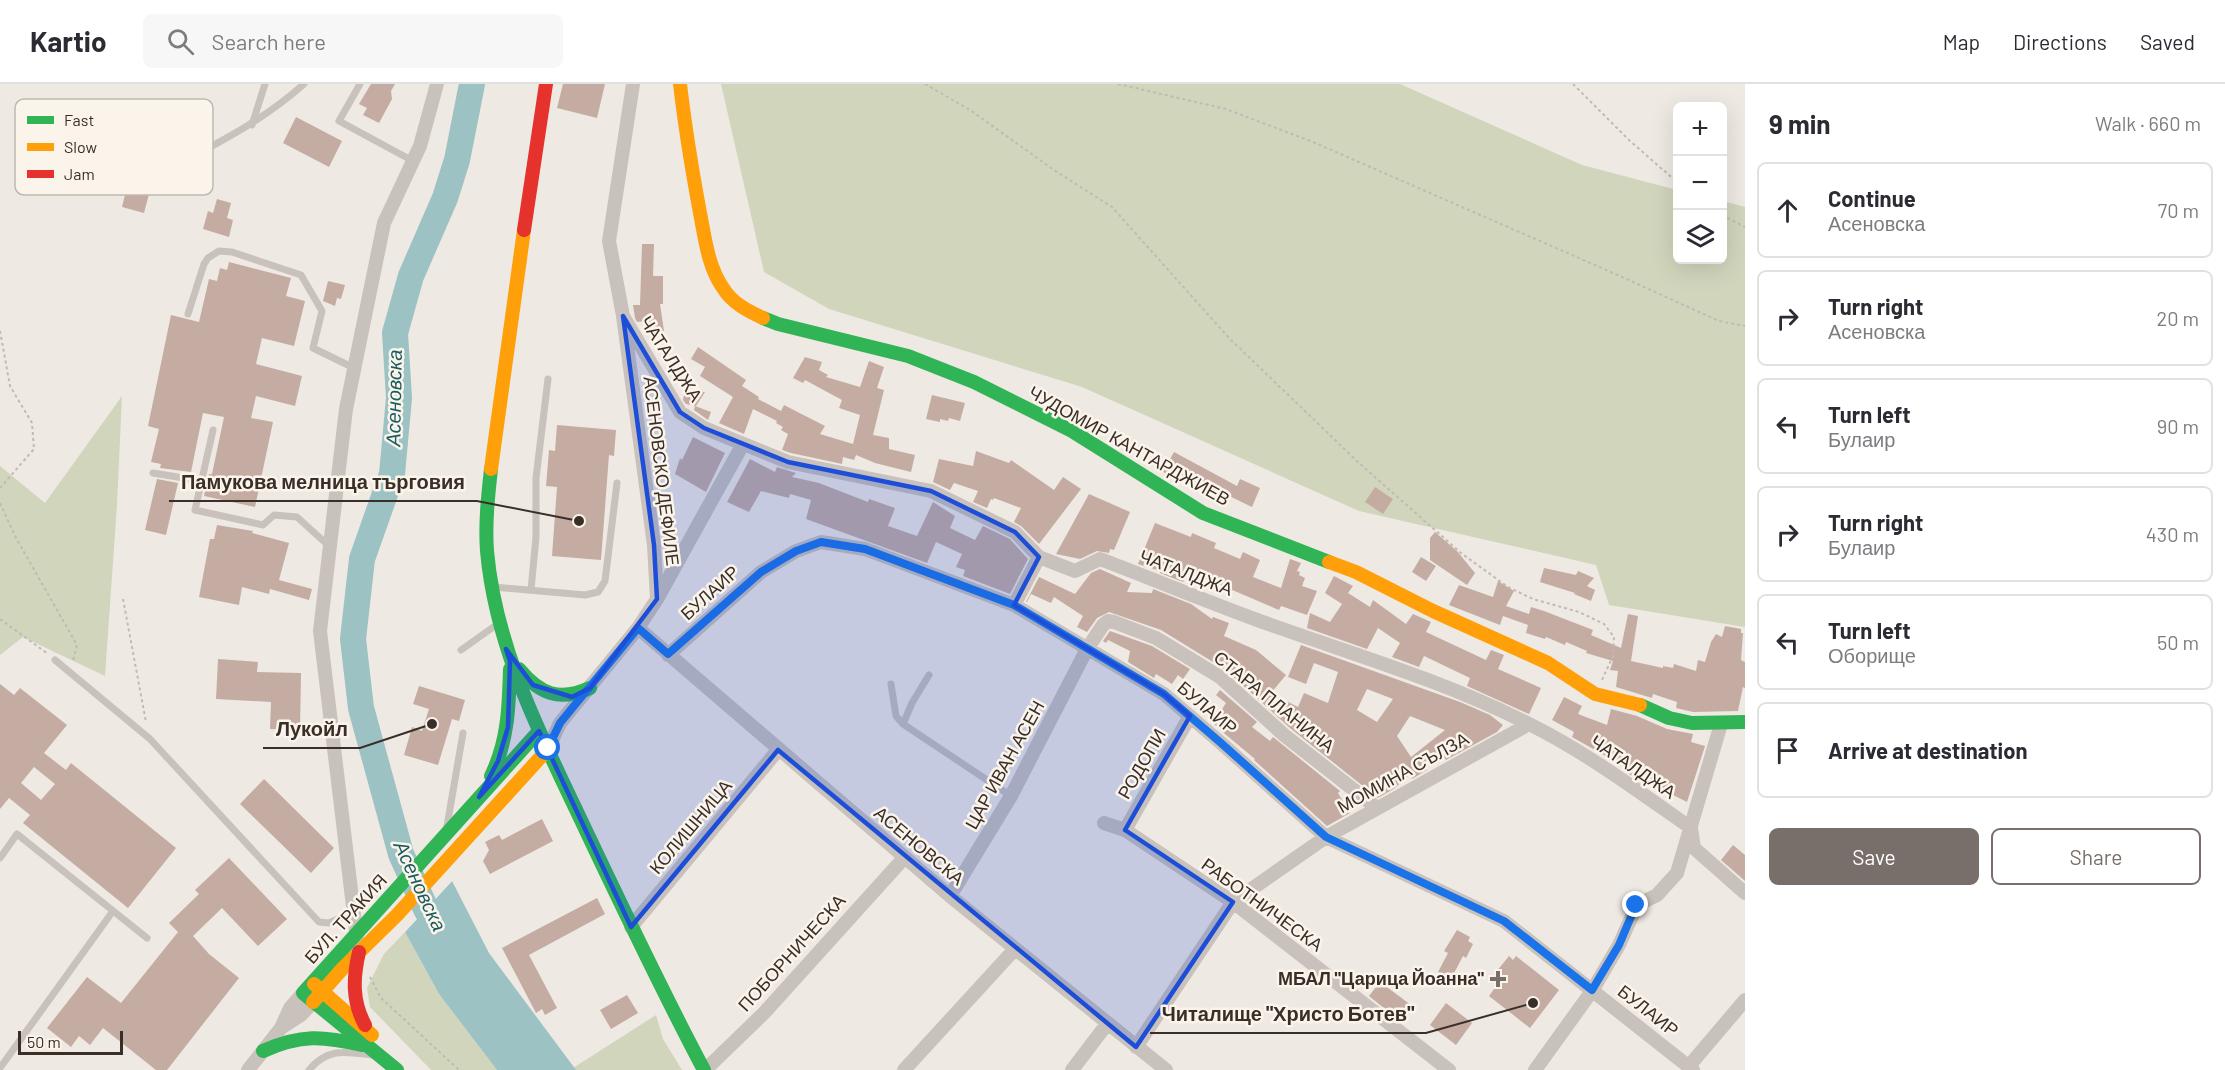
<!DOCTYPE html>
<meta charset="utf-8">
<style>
:root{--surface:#fff;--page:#f7f7f7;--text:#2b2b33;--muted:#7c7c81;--line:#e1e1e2;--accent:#796f6a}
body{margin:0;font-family:Barlow,sans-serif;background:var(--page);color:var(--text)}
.controls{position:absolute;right:18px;top:18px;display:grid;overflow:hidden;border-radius:9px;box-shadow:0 6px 24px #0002}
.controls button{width:54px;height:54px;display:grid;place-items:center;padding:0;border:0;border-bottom:2px solid var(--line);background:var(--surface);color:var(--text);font:30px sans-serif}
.scale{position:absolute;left:18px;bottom:15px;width:105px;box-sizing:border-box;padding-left:6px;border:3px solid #3a2e29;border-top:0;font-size:16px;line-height:21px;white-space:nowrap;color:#3a2e29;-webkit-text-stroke:4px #fbf4eb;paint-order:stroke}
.stop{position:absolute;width:18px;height:18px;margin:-14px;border:4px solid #1a73e8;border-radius:50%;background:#fff}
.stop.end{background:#1a73e8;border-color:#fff;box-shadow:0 2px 6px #0008}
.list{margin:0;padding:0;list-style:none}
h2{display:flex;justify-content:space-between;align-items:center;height:78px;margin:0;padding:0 24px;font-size:26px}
h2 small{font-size:20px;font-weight:400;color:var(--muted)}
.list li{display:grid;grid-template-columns:39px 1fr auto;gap:18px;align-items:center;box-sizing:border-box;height:96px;margin:0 12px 12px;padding:0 12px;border:2px solid var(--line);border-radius:9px}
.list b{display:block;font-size:22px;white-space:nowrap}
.list p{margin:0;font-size:20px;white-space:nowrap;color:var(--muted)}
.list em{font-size:20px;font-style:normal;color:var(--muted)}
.actions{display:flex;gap:12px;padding:18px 24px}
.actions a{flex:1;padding:14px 0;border:2px solid var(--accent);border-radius:9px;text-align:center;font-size:21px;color:var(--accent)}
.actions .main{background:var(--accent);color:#fff}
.icon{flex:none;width:33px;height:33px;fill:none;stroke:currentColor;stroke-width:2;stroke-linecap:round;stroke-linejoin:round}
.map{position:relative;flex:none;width:1745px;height:986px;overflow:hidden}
header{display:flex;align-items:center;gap:36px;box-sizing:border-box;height:84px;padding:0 30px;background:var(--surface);border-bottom:2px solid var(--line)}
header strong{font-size:28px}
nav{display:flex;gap:33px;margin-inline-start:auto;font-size:21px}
.search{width:420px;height:54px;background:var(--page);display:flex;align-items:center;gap:15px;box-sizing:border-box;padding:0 21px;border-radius:9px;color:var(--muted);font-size:22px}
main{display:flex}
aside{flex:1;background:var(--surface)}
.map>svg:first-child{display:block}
.green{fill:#d1d5bc}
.water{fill:#9cc2c3}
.pier{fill:#efe9e3}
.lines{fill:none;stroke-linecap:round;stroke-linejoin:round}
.river{stroke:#9cc2c3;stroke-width:26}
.building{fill:#c4aca3;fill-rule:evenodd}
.path{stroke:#c1bab4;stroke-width:2;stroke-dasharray:3 3;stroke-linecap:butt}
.lane{stroke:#c9c1bb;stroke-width:7}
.street{stroke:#c9c1bb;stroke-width:14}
.fast{stroke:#30b455;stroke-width:14}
.slow{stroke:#ff9f0a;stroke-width:14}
.jam{stroke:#e5322d;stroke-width:14}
.route{stroke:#1a73e8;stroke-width:8}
.marked{fill:#1d4ed8;fill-opacity:0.2;stroke:#1d4ed8;stroke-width:4.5;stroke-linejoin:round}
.poi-dot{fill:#796f6a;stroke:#fbf4eb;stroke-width:2}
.labels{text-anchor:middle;stroke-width:5;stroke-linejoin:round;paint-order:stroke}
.street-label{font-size:18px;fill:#3a2e29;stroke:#fbf4eb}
.poi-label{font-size:18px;font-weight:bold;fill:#3a2e29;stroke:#fbf4eb;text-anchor:end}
.water-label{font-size:20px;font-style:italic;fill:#1a5c60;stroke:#fbf4eb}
.key{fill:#fbf4eb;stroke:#c1b9b1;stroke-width:1.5}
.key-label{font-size:16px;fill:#3a2e29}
.leader{fill:none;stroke:#3a2e29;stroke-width:2}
.callout-dot{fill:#3a2e29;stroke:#fbf4eb;stroke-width:2}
.callout-label{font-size:20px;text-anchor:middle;font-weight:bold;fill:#3a2e29;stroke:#fbf4eb;stroke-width:5;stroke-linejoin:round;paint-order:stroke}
</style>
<header>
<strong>Kartio</strong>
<div class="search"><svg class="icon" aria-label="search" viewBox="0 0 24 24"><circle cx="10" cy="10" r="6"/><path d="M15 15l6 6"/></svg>Search here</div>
<nav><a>Map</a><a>Directions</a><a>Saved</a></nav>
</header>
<main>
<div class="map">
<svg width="1745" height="986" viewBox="0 0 1745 986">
<rect width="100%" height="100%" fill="#efe9e3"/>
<path class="green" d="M721 0H1400L1582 81 1677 106 1678 176H1722L1723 117 1745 123V543L1609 521 1596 481 1359 427 1082 303 829 225 764 188Z
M122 312 117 421 105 592 23 553 0 571V382L45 419Z
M405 848 439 910 497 986H431L370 923 367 904 384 870Z
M656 931 663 955 682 986H576L573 984Z"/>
<path class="water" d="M452 797 489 869 576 986H497L439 910 405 848Z"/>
<path class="pier" d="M451 794 452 797 405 848 403 845Z"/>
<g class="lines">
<path class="river" d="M442 854 426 825 401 770 361 624 353 555 362 475 392 390 399 314 395 249 411 192 445 114 457 76 472 0"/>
</g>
<path class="building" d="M371 0H395L391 7 392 15 379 39 363 31 367 24 359 20Z
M563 0H605L597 34 557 24Z
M296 33 342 57 329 83 283 59Z
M139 54 162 60 144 129 122 123Z
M217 115 231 119 227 134 233 136 229 153 203 145 208 127 213 129Z
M642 160H654L653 192H663V220H660L664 247 647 249 645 237 637 238 635 234 633 221H640Z
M229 178 291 194 286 212 305 217 294 262 262 254 256 280 302 292 295 322 256 312 251 334 273 338 255 423 204 412 209 390H212L224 333 203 329 191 388 160 384 161 380 151 378 159 345 148 342 171 231 199 238 209 195 217 197 220 184 227 186Z
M328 197 345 201 341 215 337 214 335 222 323 217Z
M698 263 746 296 742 302 759 313 758 315 781 327 784 321 825 342 820 350 853 360 860 331 839 324 842 316 805 296 803 299 793 294 805 273 822 278 819 286 828 291 826 293 860 303 869 277 884 283 877 304 884 306 873 351 889 354V365L915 371 911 388 875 379 856 371 854 376 843 373 842 380 791 369 782 366 788 350 781 346 783 343 776 339 777 337 753 325 744 350 719 339 733 313 700 292 705 283 691 275Z
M685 306 705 308 696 322 686 320 683 316Z
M932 311 965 319 960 337 949 334 948 337 940 335V338L926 335Z
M695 322 711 328 708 336 694 326Z
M557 341 616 346 614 372 609 371 601 476 552 472 557 403 546 402 549 366 555 367Z
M693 353 725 369 706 408 675 390 680 374 682 376Z
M976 367 1009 379 1011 376 1054 406 1063 393 1081 405 1039 460 1021 442 1014 438 1021 424 994 414 993 416 991 415 987 424 973 418 978 407 954 399 950 406 933 398 939 375 973 382Z
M1174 368 1237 402 1240 395 1260 404 1252 423 1227 411 1224 419 1214 415 1215 411 1210 408 1193 401 1195 397 1174 388 1172 392 1163 388Z
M750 375 775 388 777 383 796 389 792 393 819 399 868 418 869 415 895 424 888 442 917 452 933 418 955 432 950 444 975 456 983 442 1010 455 1028 475 1010 510 963 492 965 486 956 483 962 470 936 458 927 479 806 435 811 416 790 410 789 414 761 407 749 428 727 418Z
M157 395 178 399 166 451 145 446Z
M1375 403 1393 415 1383 430 1365 418Z
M1089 410 1130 428 1114 466 1110 465 1109 469 1097 467 1080 475 1056 470Z
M1155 439 1191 453 1192 449 1216 459 1214 464 1240 475 1243 468 1260 476 1253 493 1281 504 1290 475 1301 479 1297 487 1300 488 1299 491 1305 494 1302 502 1317 507 1307 531 1281 522 1279 526 1195 490 1192 497 1185 494 1183 498 1160 489V487L1138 480Z
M217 441 253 447 252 449 289 459 279 496 312 505 309 516 270 505 269 510 242 503 239 521 199 513 210 455H214Z
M1435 448 1457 467 1475 489 1467 501 1430 476V454Z
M1421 473 1436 482 1426 497 1412 488Z
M1544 484 1576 491 1578 487 1594 494 1587 502 1595 506 1591 517 1574 510 1575 509 1540 498Z
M1100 485 1131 499 1127 508 1152 509 1153 505 1191 520 1212 535 1213 533 1229 539 1224 552 1256 566 1286 591 1271 609 1298 623 1304 609 1328 619 1338 588 1314 579 1306 600 1288 593 1301 561 1460 618 1490 631 1503 641 1497 648 1446 676 1440 666 1423 680 1427 686 1412 695 1410 690 1395 704 1378 714 1290 644 1226 586 1161 546 1109 528 1097 534 1087 548 1077 543 1083 532 1054 513 1051 519 1031 510 1027 518H1026L1039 493 1075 510 1091 489ZM1367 605 1393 615 1377 638 1357 626ZM1410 632 1445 646 1411 673 1397 652Z
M1334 492 1353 502 1348 509 1370 523 1373 516 1406 540 1413 530 1431 538 1426 548 1486 576 1491 566 1504 571 1498 585 1541 604 1529 630 1467 602 1470 594 1424 572 1419 583 1392 573 1400 559 1378 544 1367 565 1307 544 1310 529 1330 538 1342 520 1325 509Z
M1498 497 1514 507 1506 522 1529 530 1531 523 1544 527 1593 546 1591 551 1621 564 1628 530 1638 532 1631 577 1663 584V582L1673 584 1674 580 1696 587 1698 576 1705 578 1711 558 1716 550 1722 553 1725 542 1741 545V549H1743L1741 576 1745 578V604L1743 603 1738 627 1693 628 1676 624 1677 618 1653 610 1652 614 1616 603 1618 587 1610 586 1613 577 1586 569 1587 567 1566 558 1565 561 1546 553 1545 555 1526 549 1528 541 1503 532 1500 541 1449 521 1459 501 1493 513Z
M1110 547 1152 562 1190 585 1183 595 1178 591 1172 600 1156 590 1154 594 1128 578 1130 567 1108 556 1106 559 1103 557Z
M218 575 258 578 257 588 301 589 300 646 270 645 271 618 216 615Z
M0 600 14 611 20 604 67 641 44 669 66 686 71 679 176 764 128 824 23 739 30 731 9 714 0 725ZM34 683 55 700 41 716 21 699Z
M419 602 465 616 459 637 452 635 438 681 404 671 412 643 422 647 429 625 413 620Z
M1220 606 1257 638 1252 643 1270 657 1273 653 1340 707 1338 709 1350 729 1327 742 1254 676 1255 675 1225 650 1213 639 1226 619 1216 611Z
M1564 613 1582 622 1578 630 1607 641 1611 625 1637 632 1667 645 1693 650 1691 658 1705 662 1687 718 1667 708 1668 706 1637 693 1636 695 1625 687 1627 684 1572 653 1574 648 1552 636Z
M264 695 334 764 311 789 240 720Z
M542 735 553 757 490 790 483 777 489 766 485 758 499 751 502 756Z
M1733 761 1745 771V797L1721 776Z
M229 774 287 835 258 862 222 824 193 852 209 870 239 894 167 986H156L103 944 90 961 79 952 71 963 47 944 87 893 121 919 178 848 169 839 199 810 195 806Z
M597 814 605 830 529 871 557 924 545 931 542 925 536 929 502 864Z
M1457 846 1470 853 1468 857 1473 860 1466 874 1463 872 1451 895 1438 888 1448 869 1444 867Z
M1509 872 1513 876 1516 872 1559 906 1530 944 1489 912 1499 898 1492 893Z
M1380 898 1411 921 1400 937 1369 912Z
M627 911 638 929 611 945 600 926Z
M1446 919 1472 939 1456 961 1430 941Z"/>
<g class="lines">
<path class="path" d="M925 0 970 26 1054 86 1112 123 1229 254 1359 379 1461 469 1508 503 1533 515 1579 528 1604 540 1614 553 1613 572 1602 596
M1118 0 1226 25 1313 58 1611 188 1719 237 1745 242
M1573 0 1629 56 1678 99
M1722 131 1745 143
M0 247 10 302 32 339 34 365 0 404
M0 419 16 454 77 561 73 577
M123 515 146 638
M0 535 48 570
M370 893 381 914 459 986"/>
<path class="lane" d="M360 0 339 37 413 77
M252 41 265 0
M171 84C218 59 264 36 304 0
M188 230 204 180 208 174 219 167 232 168 301 191 322 227 313 264 354 284
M213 346 195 426 263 441 274 431 297 433 329 462
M153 389 202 397
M494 503 585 511 598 508 605 497 617 399
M531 506 536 453V394L548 295
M461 566 499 539
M55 576 150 655 319 838 329 839 352 829
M891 600 896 632 903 640 1011 712
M903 640 912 619 929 591
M447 742 463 649
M0 774 17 750 147 854
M0 984 113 827
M309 986C328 963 346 968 372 971"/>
<path class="street" d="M633 0 609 157 623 232 654 461 657 515
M623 232 680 328 704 344 788 378 931 407 1015 448 1039 473 1075 487 1100 475C1158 497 1215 521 1274 542 1359 572 1446 598 1527 639 1586 668 1638 707 1691 744L1694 764 1745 809
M1014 521 1039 473
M638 544 950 812 1166 986
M668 571 761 488 796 467 821 458 865 465 1014 521 1164 610 1221 659 1326 753 1504 837 1693 986
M548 665 560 639 638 544 657 515 743 360
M1104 739 1125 746 1233 818 1449 986
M1125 746 1190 632
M950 812 1011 712 1087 565 1103 541 1108 537 1114 538 1156 554 1220 593 1284 651 1377 724
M631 843 778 666
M357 856 320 547 346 325 384 139 420 62 437 0
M281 944 301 931 313 918
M1136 963 1233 818 1326 753 1529 640
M1689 982 1745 916
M248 986 281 944 290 924 303 909
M705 986 764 929 904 774
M904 986 1015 865
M1072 986 1107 940
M1535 986 1592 907 1619 861 1637 821 1657 811 1677 789 1721 640"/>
<path class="fast" d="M763 234 778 240 908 272 974 298 1072 347 1203 429 1329 478
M491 385C488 412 485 440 487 467 496 570 546 661 589 753 626 831 663 909 704 986
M519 585C540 610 559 618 590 604
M1640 621 1669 634 1692 639 1745 638
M491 692C508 657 509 623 510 585
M263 967C301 950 323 952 362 961
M397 986 303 909 539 647"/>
<path class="slow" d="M680 0C685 43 692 86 700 129 705 154 708 183 723 204 732 219 748 227 763 234
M491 385 524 146
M1329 478 1356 488 1433 527 1548 579 1595 610 1640 621
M314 900 372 951
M313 918 343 884 397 831 548 665"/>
<path class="jam" d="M524 146 546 0
M359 868C353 894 352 917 365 941"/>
</g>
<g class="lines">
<path class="route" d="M548 664 560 639 638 544 668 570 761 488 796 467 821 458 865 465 1014 521 1164 610 1221 659 1326 753 1504 837 1592 906 1619 861 1636 821"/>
</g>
<path class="marked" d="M623 232 680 328 704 344 788 378 931 407 1015 448 1039 473 1014 521 1164 610 1190 632 1125 746 1233 818 1136 963 778 666 631 843 539 647 479 713 498 677 508 643 510 577 506 565 533 601 572 613 590 604 657 515 654 461Z"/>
<path class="poi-dot" d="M1495 886h6v6h6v6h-6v6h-6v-6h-6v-6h6z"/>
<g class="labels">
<g class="street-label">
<text transform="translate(671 275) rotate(57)" y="6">ЧАТАЛДЖА</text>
<text transform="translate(1129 362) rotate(29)" y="6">ЧУДОМИР КАНТАРДЖИЕВ</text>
<text transform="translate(661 387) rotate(83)" y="6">АСЕНОВСКО ДЕФИЛЕ</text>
<text transform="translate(1186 489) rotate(21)" y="6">ЧАТАЛДЖА</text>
<text transform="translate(710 509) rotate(-42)" y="6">БУЛАИР</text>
<text transform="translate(1274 618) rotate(39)" y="6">СТАРА ПЛАНИНА</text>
<text transform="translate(1207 624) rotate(40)" y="6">БУЛАИР</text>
<text transform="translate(1142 680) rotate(-60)" y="6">РОДОПИ</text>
<text transform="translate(1005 681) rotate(-61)" y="6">ЦАР ИВАН АСЕН</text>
<text transform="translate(1633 683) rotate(34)" y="6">ЧАТАЛДЖА</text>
<text transform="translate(1403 689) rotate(-29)" y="6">МОМИНА СЪЛЗА</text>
<text transform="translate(691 743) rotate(-50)" y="6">КОЛИШНИЦА</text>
<text transform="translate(919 762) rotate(40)" y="6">АСЕНОВСКА</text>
<text transform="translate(1262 821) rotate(36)" y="6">РАБОТНИЧЕСКА</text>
<text transform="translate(346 835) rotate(-48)" y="6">БУЛ. ТРАКИЯ</text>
<text transform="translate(792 869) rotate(-48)" y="6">ПОБОРНИЧЕСКА</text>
<text transform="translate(1648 927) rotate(38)" y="6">БУЛАИР</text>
</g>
<g class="poi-label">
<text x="1484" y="901">МБАЛ "Царица Йоанна"</text>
</g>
<g class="water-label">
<text transform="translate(394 314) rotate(-89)" y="7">Асеновска</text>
<text transform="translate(420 802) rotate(65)" y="7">Асеновска</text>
</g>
</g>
<rect x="15" y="15" width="198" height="96" rx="9" class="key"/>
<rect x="27" y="32" width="27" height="8" fill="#30b455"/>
<rect x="27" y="59" width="27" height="8" fill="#ff9f0a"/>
<rect x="27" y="86" width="27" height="8" fill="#e5322d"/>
<g class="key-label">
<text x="64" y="42">Fast</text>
<text x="64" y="69">Slow</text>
<text x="64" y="96">Jam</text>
</g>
<path class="leader" d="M579 437L477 417H169M432 640L360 664H263M1533 919L1426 949H1150"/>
<g class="callout-dot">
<circle cx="579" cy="437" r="6"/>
<circle cx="432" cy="640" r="6"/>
<circle cx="1533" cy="919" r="6"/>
</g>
<g class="callout-label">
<text x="323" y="405">Памукова мелница търговия</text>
<text x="312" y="652">Лукойл</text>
<text x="1288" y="937">Читалище "Христо Ботев"</text>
</g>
</svg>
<div class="controls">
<button>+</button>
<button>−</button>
<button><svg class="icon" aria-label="layers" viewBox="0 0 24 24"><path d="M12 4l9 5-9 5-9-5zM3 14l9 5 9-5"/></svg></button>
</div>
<div class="scale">50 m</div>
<div class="stop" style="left:548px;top:664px"></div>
<div class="stop end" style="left:1636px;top:821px"></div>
</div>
<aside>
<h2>9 min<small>Walk · 660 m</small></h2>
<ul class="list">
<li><svg class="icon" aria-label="ahead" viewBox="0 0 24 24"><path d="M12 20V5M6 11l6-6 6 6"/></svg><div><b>Continue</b><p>Асеновска</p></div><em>70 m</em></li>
<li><svg class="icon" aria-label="right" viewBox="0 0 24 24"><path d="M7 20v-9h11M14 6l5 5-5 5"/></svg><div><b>Turn right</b><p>Асеновска</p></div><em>20 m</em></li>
<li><svg class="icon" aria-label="left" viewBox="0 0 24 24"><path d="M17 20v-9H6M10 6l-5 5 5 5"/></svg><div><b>Turn left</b><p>Булаир</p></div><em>90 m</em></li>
<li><svg class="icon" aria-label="right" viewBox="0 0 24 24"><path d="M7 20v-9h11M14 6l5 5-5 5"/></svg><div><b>Turn right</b><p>Булаир</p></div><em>430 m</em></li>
<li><svg class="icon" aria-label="left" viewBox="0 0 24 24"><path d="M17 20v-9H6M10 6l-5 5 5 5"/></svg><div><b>Turn left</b><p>Оборище</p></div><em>50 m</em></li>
<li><svg class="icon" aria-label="arrive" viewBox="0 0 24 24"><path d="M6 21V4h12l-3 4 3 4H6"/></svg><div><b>Arrive at destination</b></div></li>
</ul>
<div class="actions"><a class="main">Save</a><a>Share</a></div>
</aside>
</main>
